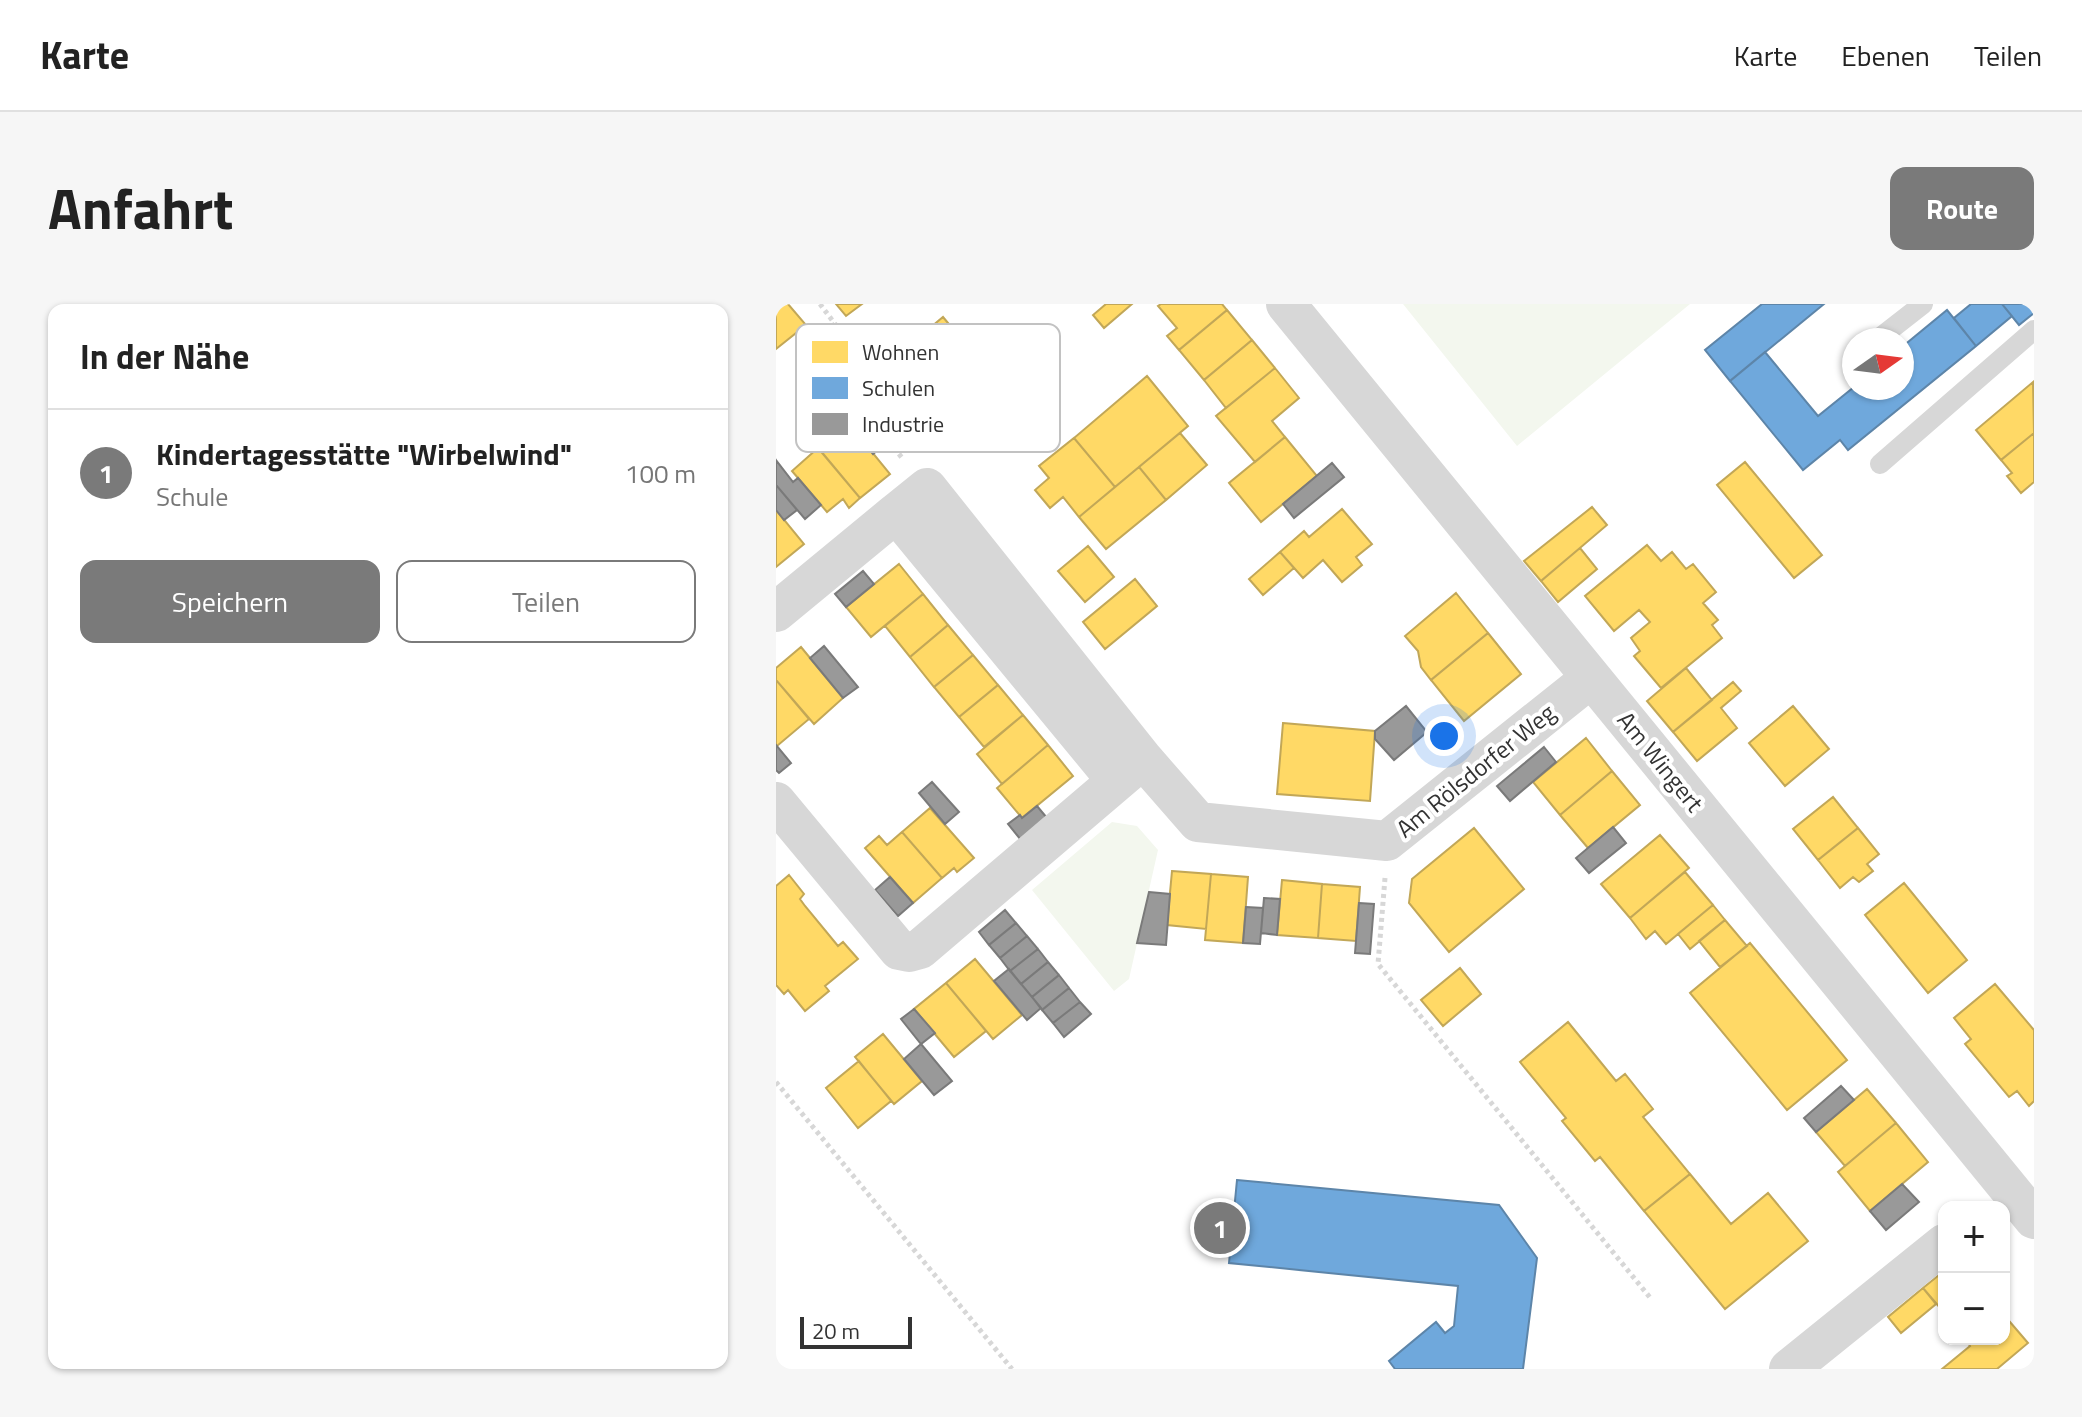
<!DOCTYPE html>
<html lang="de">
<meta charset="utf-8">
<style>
:root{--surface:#fff;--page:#f6f6f6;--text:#222;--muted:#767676;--line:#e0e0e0;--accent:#7a7a7a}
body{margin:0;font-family:"Titillium Web",sans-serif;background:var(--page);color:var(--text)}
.controls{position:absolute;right:24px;bottom:24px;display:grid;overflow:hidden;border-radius:16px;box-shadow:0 2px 6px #0004}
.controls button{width:72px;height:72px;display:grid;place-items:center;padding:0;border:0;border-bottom:2px solid var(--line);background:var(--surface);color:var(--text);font:40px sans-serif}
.compass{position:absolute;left:1066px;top:24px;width:72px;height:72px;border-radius:50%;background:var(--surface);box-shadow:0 2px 6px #0004;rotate:76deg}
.scale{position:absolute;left:24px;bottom:20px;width:112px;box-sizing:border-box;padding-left:8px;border:4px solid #333;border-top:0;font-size:22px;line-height:28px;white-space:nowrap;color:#333;-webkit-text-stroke:6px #fff;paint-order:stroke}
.you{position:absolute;left:668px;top:432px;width:28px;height:28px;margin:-20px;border:6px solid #fff;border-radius:50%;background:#1a73e8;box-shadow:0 0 0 12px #1a73e833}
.badge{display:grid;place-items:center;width:52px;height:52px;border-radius:50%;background:var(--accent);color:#fff;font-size:26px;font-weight:700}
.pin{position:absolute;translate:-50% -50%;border:4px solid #fff;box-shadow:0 2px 8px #0006}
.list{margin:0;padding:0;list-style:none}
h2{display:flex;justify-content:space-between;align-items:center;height:104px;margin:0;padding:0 32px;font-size:34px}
h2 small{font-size:26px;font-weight:400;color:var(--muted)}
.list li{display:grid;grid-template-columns:52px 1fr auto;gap:24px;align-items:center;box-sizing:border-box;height:128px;padding:0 32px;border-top:2px solid var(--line)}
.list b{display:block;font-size:30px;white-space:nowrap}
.list p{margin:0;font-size:26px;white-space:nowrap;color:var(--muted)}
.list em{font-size:26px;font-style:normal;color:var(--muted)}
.actions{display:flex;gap:16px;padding:24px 32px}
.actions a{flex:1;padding:18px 0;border:2px solid var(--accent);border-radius:16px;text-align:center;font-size:28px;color:var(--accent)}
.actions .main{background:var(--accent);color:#fff}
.map{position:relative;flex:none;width:1258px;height:1065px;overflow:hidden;border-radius:16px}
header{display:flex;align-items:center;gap:48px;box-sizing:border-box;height:112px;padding:0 40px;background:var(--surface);border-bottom:2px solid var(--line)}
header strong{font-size:38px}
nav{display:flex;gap:44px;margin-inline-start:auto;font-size:28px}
.intro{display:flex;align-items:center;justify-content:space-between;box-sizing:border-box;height:192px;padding:0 48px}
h1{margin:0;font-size:56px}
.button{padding:20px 36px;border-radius:16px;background:var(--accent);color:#fff;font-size:28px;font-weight:700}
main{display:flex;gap:48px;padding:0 48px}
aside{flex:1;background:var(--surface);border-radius:16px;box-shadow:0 2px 6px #0004}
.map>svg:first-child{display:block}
.green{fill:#f3f7ee}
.homes{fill:#ffd966;stroke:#c2a757;stroke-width:2}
.schools{fill:#6fa8dc;stroke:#5d85a9;stroke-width:2}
.industry{fill:#999;stroke:#7a7a7a;stroke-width:2}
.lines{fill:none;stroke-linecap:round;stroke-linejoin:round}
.path{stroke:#d7d7d7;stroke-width:5;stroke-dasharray:4 4;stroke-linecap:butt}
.service{stroke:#d7d7d7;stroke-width:20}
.minor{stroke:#d7d7d7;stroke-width:40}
.labels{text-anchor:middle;stroke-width:8;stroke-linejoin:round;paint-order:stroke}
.street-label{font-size:24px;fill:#333;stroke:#fff}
.key{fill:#fff;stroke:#c2c2c2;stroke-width:2}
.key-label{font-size:22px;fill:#333}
</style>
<header>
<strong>Karte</strong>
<nav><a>Karte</a><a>Ebenen</a><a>Teilen</a></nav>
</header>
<div class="intro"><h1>Anfahrt</h1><a class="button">Route</a></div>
<main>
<aside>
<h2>In der Nähe<small></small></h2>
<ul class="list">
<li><span class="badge">1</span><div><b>Kindertagesstätte &quot;Wirbelwind&quot;</b><p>Schule</p></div><em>100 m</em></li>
</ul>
<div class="actions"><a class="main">Speichern</a><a>Teilen</a></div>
</aside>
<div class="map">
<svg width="1258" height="1065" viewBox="0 0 1258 1065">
<rect width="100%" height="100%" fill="#fff"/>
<path class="green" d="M627 0H914L741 142Z
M336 518 361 522 382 546 353 675 338 687 256 586Z"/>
<path class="homes" d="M0 0H12L30 21 0 45Z
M60 0H86L70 12Z
M330 0H356L328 24 317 11Z
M385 0H446L451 6 403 46 391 32 401 24 382 2Z
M451 6 476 36 428 76 403 46Z
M167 13 197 49 136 101 105 65Z
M476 36 499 64 450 104 428 76Z
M499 64 523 94 496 117 509 133 479 158 440 112Z
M371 72 412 122 339 183 298 134Z
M1257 78 1258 129 1225 156 1200 126Z
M69 115 114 170 84 194 39 140Z
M404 129 431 161 390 196 363 163Z
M1258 129V178L1245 189 1231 172 1236 169 1225 156Z
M509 133 541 172 485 218 453 179Z
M298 134 339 183 303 213 287 193 274 204 259 186 273 174 263 162Z
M42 144 84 194 73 204 67 195 51 208 16 167Z
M969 158 1046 251 1018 274 941 181Z
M363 163 390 196 330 245 303 213Z
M816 203 831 221 765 277 748 257Z
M566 205 596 240 580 253 586 261 566 278 547 256 527 274 504 248 528 227 533 233Z
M0 206 28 240 0 263Z
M871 241 885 257 896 248 910 265 917 260 940 288 927 299 942 316 936 321 946 334 885 384 858 352 864 347 855 334 874 318 863 306 838 327 809 292Z
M312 242 338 273 309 298 282 267Z
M804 244 821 265 782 298 765 277Z
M504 248 518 264 487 291 473 275Z
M123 260 147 290 95 333 70 303Z
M359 275 381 302 329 345 307 318Z
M680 289 712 329 655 376 645 363 642 347 629 332Z
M147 290 172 321 134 353 109 322Z
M172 321 197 351 158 383 134 353Z
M712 329 745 370 688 417 655 376Z
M25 343 67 394 38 420 0 376V364Z
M197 351 222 381 183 413 158 383Z
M910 364 936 396 897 428 871 397Z
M0 376 33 415 1 442 0 441Z
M957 378 965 387 945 404 961 424 921 457 897 428Z
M222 381 247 411 208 443 183 413Z
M1017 402 1053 445 1009 482 973 439Z
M247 411 272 441 226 480 201 450Z
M507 419 599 427 594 497 501 490Z
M810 434 836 467 784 511 757 478Z
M272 441 297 472 246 514 221 484Z
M836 467 864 501 812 544 784 511Z
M1057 493 1082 524 1042 556 1017 525Z
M154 504 198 554 181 568 178 564 166 574 126 528Z
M698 524 748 585 673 648 633 599 636 575Z
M1082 524 1103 550 1091 560 1097 567 1083 578 1077 573 1064 584 1042 556Z
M126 528 166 574 137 599 89 544 103 532 111 541Z
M884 531 913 564 854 614 825 580Z
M396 567 435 570 430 625 391 621Z
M909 568 937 601 890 640 879 627 870 635 854 614Z
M435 570 472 573 467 639 429 636Z
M13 571 28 590 24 595 29 602 62 642 67 638 82 655 49 682 53 687 29 707 12 686 8 690 0 681V582Z
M506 576 546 580 542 634 501 631Z
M1128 579 1191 656 1152 689 1089 611Z
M546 580 584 583 580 637 542 634Z
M937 601 949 616 914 645 902 630Z
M949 616 971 642 944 663 923 637Z
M974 639 1071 756 1011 806 914 689Z
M199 655 246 711 217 735 170 679Z
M684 664 705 690 667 722 645 696Z
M170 679 210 727 178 753 138 705Z
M1219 680 1258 726V797L1253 802 1241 787 1233 793 1189 740 1195 735 1178 714Z
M792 718 840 777 849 770 877 805 867 813 914 870 868 907 824 853 819 857 786 817 790 814 744 758Z
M107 730 146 777 118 800 79 753Z
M83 757 115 797 82 824 50 784Z
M1091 785 1120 819 1069 862 1040 828Z
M1120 819 1152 858 1094 907 1062 868Z
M914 870 955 920 992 889 1032 937 949 1005 868 907Z
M1168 967V1002L1165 1005 1147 984Z
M1147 984 1160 1000 1125 1029 1112 1013Z
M1228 1011 1252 1039 1221 1065H1166L1194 1042 1189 1035H1228Z"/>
<path class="schools" d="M986 0H1048L954 77 929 46Z
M1195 0H1226L1236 12 1200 42 1178 14Z
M1226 0H1258V9L1243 21Z
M1171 6 1200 42 1072 146 1064 136 1027 166 954 77 989 48 1042 112 1078 83 1126 84V43Z
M461 876 723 901 761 954 747 1065H619L613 1057 660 1018 669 1029 678 1022 682 982 453 959Z"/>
<path class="industry" d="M78 100 110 139 97 150 65 111Z
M0 156 17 178 22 174 45 201 29 215 0 181Z
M556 159 568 173 518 214 507 200Z
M0 181 21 206 8 216 0 206Z
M87 267 98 280 70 303 59 290Z
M48 342 82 383 67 394 34 354Z
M630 402 651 428 618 456 599 435V427Z
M0 441 15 459 3 469 0 466Z
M768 443 780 458 734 497 721 482Z
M156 478 183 508 169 520 143 489Z
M261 502 271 514 245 536 232 520 244 511 246 514Z
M837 523 850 539 813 569 800 554Z
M114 573 137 599 122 612 99 586Z
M373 588 394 590 390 641 361 639Z
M488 594 504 595 501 631 485 629Z
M583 599 598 600 594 650 579 649Z
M470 603 487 604 484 640 467 639Z
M229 606 240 619 213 641 203 628Z
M240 619 251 632 224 654 213 641Z
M251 632 262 645 234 667 224 654Z
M262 645 272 658 245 680 234 667Z
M272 658 283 671 256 693 245 680Z
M233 665 265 704 251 716 218 677Z
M283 671 293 684 266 706 256 693Z
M293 684 304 698 277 719 266 706Z
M304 698 315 710 288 733 277 719Z
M138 705 159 729 145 740 125 715Z
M145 740 176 777 158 791 128 755Z
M1065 782 1078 796 1040 828 1028 814Z
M1126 880 1143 898 1110 926 1094 907Z"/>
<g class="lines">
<path class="path" d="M44 0 59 20 33 39 127 155
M609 574 602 660 876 996
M0 778 236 1065"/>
<path class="service" d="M1101 36 1147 0
M1077 56 1078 55
M1104 160 1258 26"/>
<path class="minor" d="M510 0 1258 915
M0 308 120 209
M341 477 120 209 151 184 367 455
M0 498 123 646 133 648 144 645 367 455 422 518 611 537 815 374
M1013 1065 1168 940"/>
</g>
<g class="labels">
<g class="street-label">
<text transform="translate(884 458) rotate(51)" y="8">Am Wingert</text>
<text transform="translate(700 467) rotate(-39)" y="8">Am Rölsdorfer Weg</text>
</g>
</g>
<rect x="20" y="20" width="264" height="128" rx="12" class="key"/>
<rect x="36" y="37" width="36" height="22" fill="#ffd966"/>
<rect x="36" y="73" width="36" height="22" fill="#6fa8dc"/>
<rect x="36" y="109" width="36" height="22" fill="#999"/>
<g class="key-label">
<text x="86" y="56">Wohnen</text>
<text x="86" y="92">Schulen</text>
<text x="86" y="128">Industrie</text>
</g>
</svg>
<div class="controls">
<button>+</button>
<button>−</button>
</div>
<svg class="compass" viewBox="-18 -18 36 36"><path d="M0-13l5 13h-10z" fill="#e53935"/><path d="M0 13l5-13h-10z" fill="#767676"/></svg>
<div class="scale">20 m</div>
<div class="you"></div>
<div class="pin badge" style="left:444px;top:924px">1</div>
</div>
</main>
